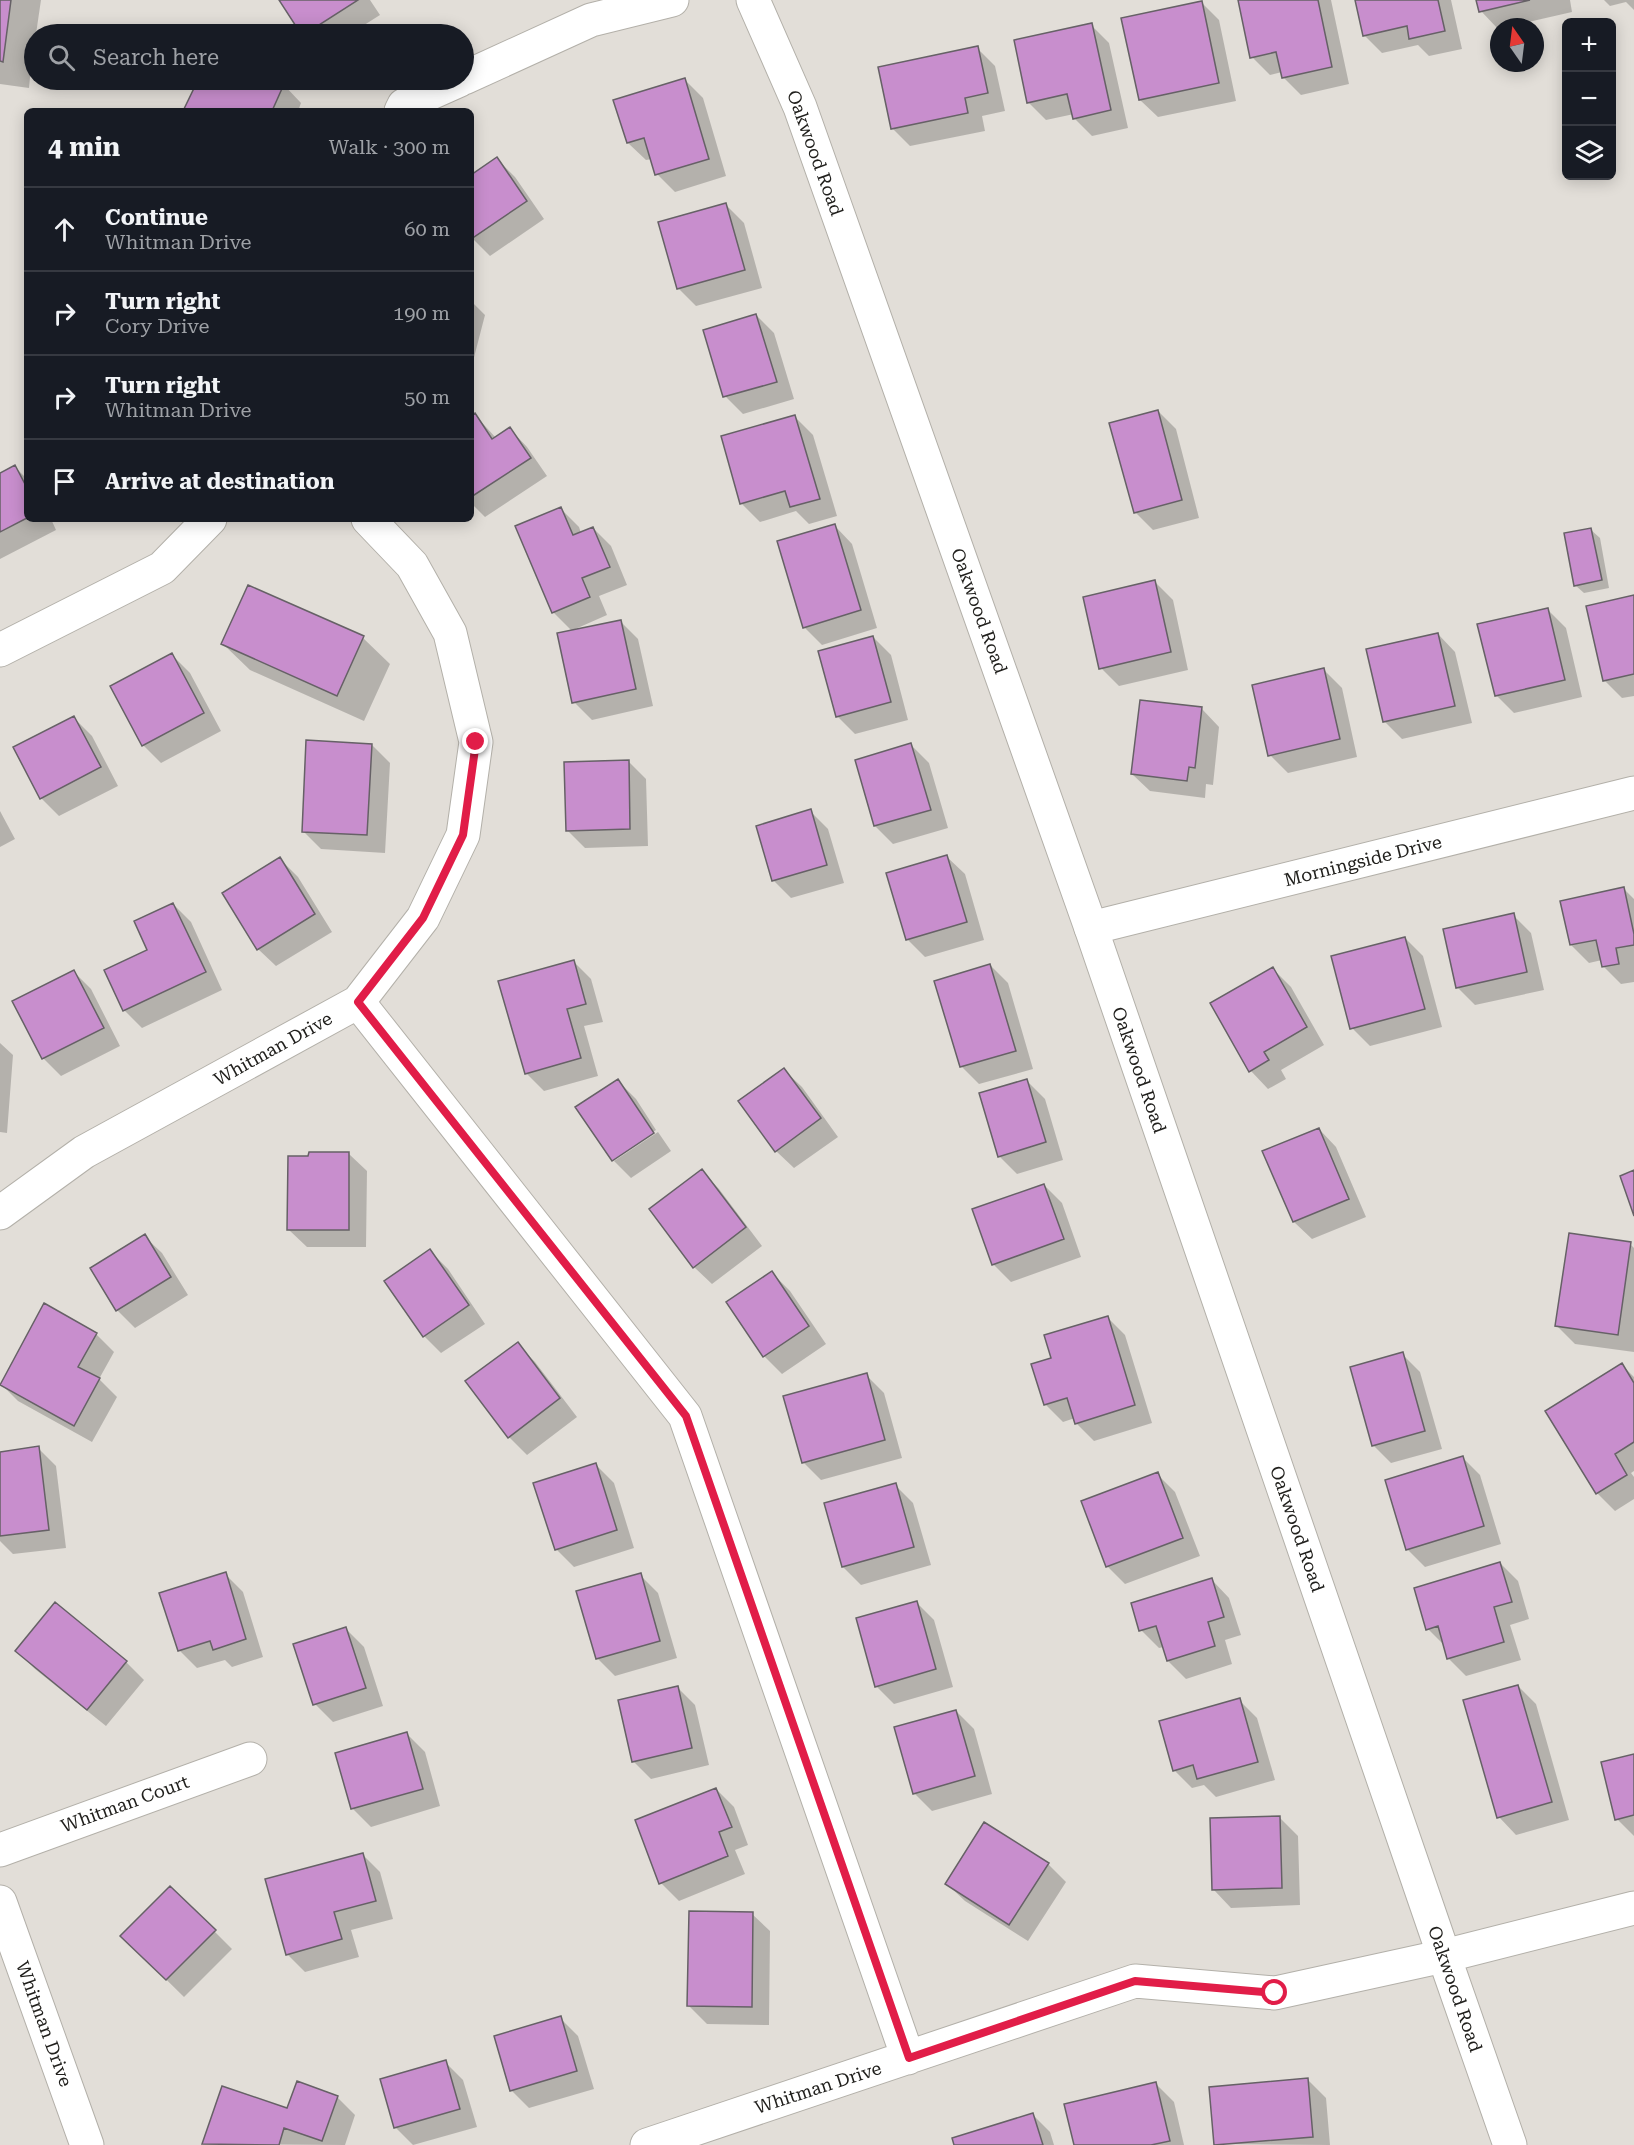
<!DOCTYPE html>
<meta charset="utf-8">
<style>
:root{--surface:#171b24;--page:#20242c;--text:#f1f3f6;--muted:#9ea1a6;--line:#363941}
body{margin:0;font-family:"Roboto Serif",serif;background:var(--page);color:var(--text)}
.controls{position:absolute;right:18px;top:18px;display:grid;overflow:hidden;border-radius:9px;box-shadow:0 3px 15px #0003}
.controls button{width:54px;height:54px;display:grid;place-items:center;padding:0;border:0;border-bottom:2px solid var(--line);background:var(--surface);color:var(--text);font:30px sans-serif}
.compass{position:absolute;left:1490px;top:18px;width:54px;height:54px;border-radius:50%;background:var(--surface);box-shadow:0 3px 15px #0003;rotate:346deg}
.stop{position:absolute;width:18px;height:18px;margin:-14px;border:4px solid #e11d48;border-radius:50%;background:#fff}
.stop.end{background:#e11d48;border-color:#fff;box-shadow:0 2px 6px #0008}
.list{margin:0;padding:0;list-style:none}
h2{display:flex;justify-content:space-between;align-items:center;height:78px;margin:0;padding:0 24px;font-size:26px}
h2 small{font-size:20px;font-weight:400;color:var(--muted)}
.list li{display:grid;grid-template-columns:39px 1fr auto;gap:18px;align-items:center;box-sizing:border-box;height:84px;padding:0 24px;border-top:2px solid var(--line)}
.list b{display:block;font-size:22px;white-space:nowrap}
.list p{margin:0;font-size:20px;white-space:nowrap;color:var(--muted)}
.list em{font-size:20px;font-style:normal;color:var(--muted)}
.icon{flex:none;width:33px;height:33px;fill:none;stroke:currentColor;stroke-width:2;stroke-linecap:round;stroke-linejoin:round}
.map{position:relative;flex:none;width:1634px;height:2145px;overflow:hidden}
.search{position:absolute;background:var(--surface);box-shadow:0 3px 15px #0003;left:24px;top:24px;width:450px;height:66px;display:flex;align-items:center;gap:15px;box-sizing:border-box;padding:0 21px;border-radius:33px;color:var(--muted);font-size:22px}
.panel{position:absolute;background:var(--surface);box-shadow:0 3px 15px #0003;left:24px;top:108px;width:450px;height:414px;border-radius:9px}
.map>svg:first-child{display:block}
.shadow{fill:#0003}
.building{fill:#c88ecd;stroke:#666166;stroke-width:1.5}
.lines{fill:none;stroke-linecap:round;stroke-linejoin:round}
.street-casing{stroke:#b3b0a9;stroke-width:35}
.secondary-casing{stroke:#b3b0a9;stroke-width:35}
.street{stroke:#fff;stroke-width:33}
.secondary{stroke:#fff;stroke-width:33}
.route{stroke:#e11d48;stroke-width:8}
.labels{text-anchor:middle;stroke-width:4.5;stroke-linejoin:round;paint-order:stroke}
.street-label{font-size:18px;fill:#21201d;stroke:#fff}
</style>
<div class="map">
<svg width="1634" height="2145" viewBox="0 0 1634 2145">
<rect width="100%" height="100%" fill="#e2ded8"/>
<path class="shadow" d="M0 0H41L36 34H34L29 88 0 84Z
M281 0H370L380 15 350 34H303Z
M1239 0H1331L1349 84 1301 95 1283 77 1282 72 1270 75 1252 57Z
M1357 0H1451L1462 49 1429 56 1418 45 1382 53 1364 35Z
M1478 0H1570L1572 12 1507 27H1499L1498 29 1481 11Z
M1604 0H1634V10L1626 2 1610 6Z
M1201 2 1219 20 1236 101 1158 117 1140 100Z
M1091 25 1109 43 1128 128 1092 136 1074 118V114L1046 120 1029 103Z
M977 48 995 66 1005 111 982 116 985 131 910 146 892 128Z
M199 80H272L284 85 301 103 298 111H185Z
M685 80 703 98 726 176 675 192 657 174 652 159 646 160 628 143Z
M497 159 515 177 544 219 490 256 471 237V176Z
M726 205 744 223 762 288 696 306 678 288Z
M471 301 485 315 471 369Z
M756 315 774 333 794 399 743 414 725 396Z
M1158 411 1176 429 1199 518 1153 530 1135 512Z
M475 415 496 438 510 429 527 447 547 476 485 517 471 503V418Z
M795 417 813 435 837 516 809 524 796 511 760 522 742 504 723 438Z
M15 467 27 479V519H51L56 530 0 559V474Z
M561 509 579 527 581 533 593 528 611 546 627 585 599 596 607 615 573 630 620 621 638 639 653 706 592 720 574 702 573 632 554 613 517 527Z
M835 526 852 544 877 628 822 645 804 627Z
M1591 530 1600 538 1609 588 1584 593 1575 585Z
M1155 582 1173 600 1188 670 1119 686 1101 668Z
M1634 596V696L1622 698 1604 680Z
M1548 610 1566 628 1582 697 1514 713 1496 695Z
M1438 634 1455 652 1472 723 1402 739 1384 721Z
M873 637 891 655 908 720 855 734 837 716Z
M363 638 390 664 364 721 250 670 223 644Z
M172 655 190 673 221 731 161 763 143 745Z
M1324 670 1342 688 1357 757 1288 773 1270 755Z
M1202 709 1219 727 1213 785 1206 784 1205 798 1150 791 1132 774Z
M74 718 92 736 118 786 59 816 41 798Z
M372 745 390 763 385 853 321 849 303 831Z
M911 745 929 763 948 828 893 844 875 826Z
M628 761 646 779 648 846 585 848 567 830Z
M0 811 15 839 0 847Z
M810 811 828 829 844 883 791 898 773 880Z
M947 857 965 874 984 940 925 957 907 939Z
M280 859 298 877 332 932 276 966 258 949Z
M1623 888 1634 899V982L1621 984 1604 967 1602 960 1589 963 1571 945Z
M173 904 191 922 222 990 142 1028 124 1010 149 951Z
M1513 915 1531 933 1544 990 1475 1005 1457 987Z
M1405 938 1423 956 1442 1027 1370 1046 1352 1028Z
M573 961 591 979 603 1022 584 1026 598 1076 544 1091 526 1073Z
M990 965 1008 983 1033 1069 979 1084 961 1066Z
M1273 969 1291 987 1324 1045 1281 1070 1286 1079 1268 1089 1251 1071 1212 1004Z
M74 972 91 989 120 1046 61 1076 43 1058 14 1002Z
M0 1043 13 1055 7 1133 0 1132Z
M784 1070 802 1087 838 1137 794 1168 776 1151Z
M618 1081 636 1099 656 1130 614 1157V1161L658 1132 671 1151 631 1178 613 1160Z
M1027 1081 1045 1099 1063 1160 1017 1174 999 1156Z
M1319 1129 1336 1147 1366 1217 1312 1239 1294 1222Z
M349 1154 367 1171 366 1247H307L289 1230Z
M702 1171 719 1189 762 1246 712 1284 694 1267Z
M1044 1185 1062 1203 1081 1257 1011 1282 993 1264Z
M144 1236 162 1253 188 1295 135 1328 117 1310Z
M1630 1244 1634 1248V1352L1575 1344 1557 1326Z
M430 1251 448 1269 485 1324 441 1353 424 1336Z
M772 1273 790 1291 826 1344 782 1374 764 1356Z
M44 1305 96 1334 114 1352 99 1379 117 1397 92 1442 18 1401 1 1384Z
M1108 1318 1125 1335 1152 1423 1094 1441 1076 1423 1075 1418 1063 1422 1045 1404 1053 1359Z
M517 1344 535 1362 577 1417 527 1455 509 1437Z
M1402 1354 1420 1372 1442 1449 1391 1463 1373 1445Z
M1622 1365 1634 1377V1471L1631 1473 1634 1477V1499L1615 1511 1597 1493Z
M866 1375 884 1393 902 1458 821 1480 803 1462Z
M38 1448 56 1466 66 1548 13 1554 0 1541V1454Z
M1462 1457 1480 1475 1501 1544 1425 1567 1407 1549Z
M596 1465 614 1483 634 1548 574 1567 556 1549Z
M1157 1474 1175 1492 1200 1556 1125 1584 1107 1566Z
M895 1485 913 1503 931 1565 861 1585 843 1567 826 1504Z
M1500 1563 1518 1581 1529 1619 1510 1625 1521 1660 1466 1676 1448 1658 1445 1646 1428 1629Z
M225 1574 243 1592 263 1657 232 1667 225 1660 197 1668 179 1650Z
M640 1575 658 1593 677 1658 615 1676 597 1658Z
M1212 1580 1229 1598 1241 1635 1225 1640 1232 1664 1186 1679 1168 1661 1164 1647 1159 1648 1141 1630Z
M916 1602 934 1620 953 1687 894 1704 876 1686Z
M55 1604 126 1662 144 1680 106 1726 35 1669 17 1651Z
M346 1629 364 1647 383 1706 333 1722 315 1704Z
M1518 1686 1536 1704 1569 1820 1516 1835 1499 1817Z
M677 1687 695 1705 709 1765 651 1779 633 1761Z
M1239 1700 1257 1718 1275 1780 1216 1797 1204 1785 1192 1788 1174 1770Z
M956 1711 974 1729 992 1794 932 1811 914 1793Z
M407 1734 425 1752 440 1806 371 1827 353 1809 337 1754Z
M1634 1755V1836L1617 1819Z
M716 1789 734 1807 748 1845 735 1850 745 1874 679 1901 661 1883Z
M1280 1818 1298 1836 1300 1905 1231 1908 1214 1890Z
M362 1854 380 1872 393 1919 351 1930 359 1957 305 1972 287 1954Z
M1048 1864 1066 1882 1028 1941 965 1901 947 1884Z
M752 1914 770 1931 769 2025 707 2024 689 2006Z
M214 1931 232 1949 184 1997 122 1936Z
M560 2018 578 2036 594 2089 529 2108 511 2090Z
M445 2062 463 2080 477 2127 413 2145 396 2128 382 2080Z
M1308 2080 1326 2098 1330 2145 1215 2144Z
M1156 2084 1174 2102 1184 2145H1076Z
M337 2097 355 2115 345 2145 204 2144 288 2110Z
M1033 2115 1050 2132 1054 2145H955Z"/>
<path class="building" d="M0 0H11L3 62 0 61Z
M279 0H358L305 34H301Z
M1238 0H1318L1332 67 1282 78 1276 52 1250 58Z
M1355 0H1438L1445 31 1409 39 1407 26 1363 36Z
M1476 0H1530L1479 12Z
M1202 1 1219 83 1139 100 1121 18Z
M1092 23 1111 110 1073 119 1067 94 1027 103 1014 40Z
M978 46 988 93 965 98 968 113 891 129 878 67Z
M685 78 709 159 655 175 644 138 627 143 613 100Z
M198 80H276L284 84 272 111H183Z
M497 157 527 201 471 239V175Z
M726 203 745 270 677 289 658 222Z
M756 314 777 382 723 397 703 330Z
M1158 410 1182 500 1134 513 1109 423Z
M475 413 492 439 510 427 531 458 471 497V416Z
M795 415 820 499 790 507 785 491 740 504 721 436Z
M15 465 27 488V518L0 532V473Z
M561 507 573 535 593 527 610 567 582 578 590 597 552 613 515 526Z
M835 524 861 610 803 628 777 541Z
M1591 528 1602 580 1574 586 1564 533Z
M1155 580 1171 652 1099 669 1083 597Z
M248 585 364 636 337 696 221 644Z
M1634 595V674L1603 681 1586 606Z
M1548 608 1565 680 1495 696 1477 624Z
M621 620 636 689 572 703 557 633Z
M1438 633 1455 706 1383 722 1366 649Z
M873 636 891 702 836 717 818 651Z
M172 653 204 713 142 746 110 686Z
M1324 668 1340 739 1268 756 1252 685Z
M1140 700 1202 707 1195 768 1189 767 1187 781 1131 774Z
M74 716 101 767 40 799 13 747Z
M306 740 372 744 367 835 302 832Z
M911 743 931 810 874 826 855 760Z
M629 760 630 829 566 831 564 762Z
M811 809 827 865 772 881 756 826Z
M947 855 967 922 906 940 886 873Z
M280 857 315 914 257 950 222 893Z
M1624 887 1634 934V945L1616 948 1619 964 1602 967 1596 940 1570 945 1560 901Z
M173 903 206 972 123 1011 104 970 147 950 134 921Z
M1514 913 1527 972 1456 988 1443 929Z
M1405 937 1425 1009 1350 1029 1331 956Z
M574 960 586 1004 567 1009 581 1058 525 1074 498 981Z
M990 964 1016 1051 960 1067 934 981Z
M1273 967 1307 1027 1264 1052 1269 1060 1249 1072 1210 1003Z
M74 970 104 1028 42 1059 12 1001Z
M784 1068 821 1118 775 1152 738 1101Z
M618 1079 654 1133 612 1161 575 1107Z
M1027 1079 1046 1142 998 1157 979 1093Z
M1319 1128 1349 1199 1293 1222 1262 1151Z
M309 1152H349V1230H287L288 1156H308Z
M702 1169 746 1227 693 1268 649 1209Z
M1634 1170V1216L1620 1176Z
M1044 1184 1064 1239 992 1265 972 1209Z
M1569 1233 1631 1242 1618 1335 1555 1326Z
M145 1234 171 1277 116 1311 90 1268Z
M430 1249 469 1305 423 1337 384 1281Z
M772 1271 809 1326 763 1357 726 1302Z
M44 1303 97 1333 78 1367 100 1378 74 1426 0 1385Z
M1108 1316 1135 1405 1075 1424 1067 1398 1044 1405 1031 1364 1051 1358 1044 1335Z
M518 1342 560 1398 508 1438 465 1381Z
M1403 1352 1425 1431 1372 1446 1350 1367Z
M1622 1363 1634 1383V1442L1615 1454 1627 1475 1596 1494 1545 1411Z
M867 1373 885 1440 802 1463 783 1396Z
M39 1446 49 1530 0 1536V1452Z
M1463 1456 1484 1526 1406 1550 1385 1480Z
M596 1463 617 1530 555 1550 533 1483Z
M1158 1472 1183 1538 1106 1567 1081 1501Z
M896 1483 914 1547 842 1567 824 1503Z
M1500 1562 1512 1602 1494 1607 1504 1642 1447 1659 1438 1626 1426 1630 1414 1588Z
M226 1572 246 1639 213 1650 210 1641 178 1651 159 1593Z
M641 1573 660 1641 596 1659 576 1591Z
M1212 1578 1224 1617 1208 1622 1215 1646 1167 1661 1156 1626 1139 1631 1131 1603Z
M917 1601 936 1669 875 1687 856 1618Z
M55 1602 127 1661 87 1710 15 1651Z
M346 1627 366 1688 313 1705 293 1644Z
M1518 1685 1552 1802 1497 1818 1463 1700Z
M678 1686 692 1748 632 1762 618 1700Z
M1240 1698 1258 1762 1197 1779 1193 1765 1173 1771 1159 1721Z
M956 1710 975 1776 913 1794 894 1727Z
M407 1732 423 1789 351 1809 335 1753Z
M1634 1754V1815L1615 1820 1601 1762Z
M716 1788 732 1827 719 1832 728 1856 659 1884 635 1820Z
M1280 1816 1282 1888 1212 1890 1210 1818Z
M984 1822 1049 1863 1009 1925 945 1884Z
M363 1853 376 1901 334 1912 342 1939 286 1955 265 1879Z
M170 1886 216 1930 166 1980 120 1936Z
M689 1911 753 1912 752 2007 687 2006Z
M561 2016 577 2071 510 2091 494 2036Z
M446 2060 460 2109 394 2128 380 2079Z
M1308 2078 1313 2137 1214 2145 1209 2087Z
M297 2081 338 2096 322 2141 284 2128 279 2145 202 2144 222 2086 287 2108Z
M1156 2082 1170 2141 1151 2145H1074L1064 2104Z
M1033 2113 1043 2145H954L952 2138Z"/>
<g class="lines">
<g class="street-casing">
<path id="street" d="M464 78 591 20 672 0
M401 111 404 105 460 80
M0 650 162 568 210 519
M1091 928 1634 793
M358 1002 685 1416 908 2058
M0 1213 84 1152 358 1002 423 918 463 835 476 742 450 633 412 565 368 519
M0 1850 250 1759
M0 1902 87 2145
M647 2145 1135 1981 1275 1993 1444 1956 1634 1908"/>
</g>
<g class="secondary-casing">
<path id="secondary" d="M753 0 800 107 1091 928 1444 1956 1510 2145"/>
</g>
<use href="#street" class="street"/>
<use href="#secondary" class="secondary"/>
</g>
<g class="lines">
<path class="route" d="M476 742 463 835 423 918 358 1002 686 1416 909 2058 1135 1981 1275 1993"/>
</g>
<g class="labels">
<g class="street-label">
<text transform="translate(815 153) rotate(70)" y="6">Oakwood Road</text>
<text transform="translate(979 611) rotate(70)" y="6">Oakwood Road</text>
<text transform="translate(1363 861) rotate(-14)" y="6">Morningside Drive</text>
<text transform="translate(273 1049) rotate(-29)" y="6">Whitman Drive</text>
<text transform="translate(1139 1070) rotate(71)" y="6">Oakwood Road</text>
<text transform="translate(1297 1529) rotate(71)" y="6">Oakwood Road</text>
<text transform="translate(125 1804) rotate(-20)" y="6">Whitman Court</text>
<text transform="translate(1455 1989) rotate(71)" y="6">Oakwood Road</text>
<text transform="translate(44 2024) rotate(70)" y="6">Whitman Drive</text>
<text transform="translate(818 2088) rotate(-18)" y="6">Whitman Drive</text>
</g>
</g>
</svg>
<div class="controls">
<button>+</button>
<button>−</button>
<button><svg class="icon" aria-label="layers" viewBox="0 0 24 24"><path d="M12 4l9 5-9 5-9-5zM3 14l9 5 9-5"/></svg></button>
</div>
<svg class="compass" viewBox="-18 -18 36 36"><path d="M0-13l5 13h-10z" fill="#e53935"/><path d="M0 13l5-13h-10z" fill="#9ea1a6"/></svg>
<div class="stop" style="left:1275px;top:1993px"></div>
<div class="stop end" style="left:476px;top:742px"></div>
<div class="search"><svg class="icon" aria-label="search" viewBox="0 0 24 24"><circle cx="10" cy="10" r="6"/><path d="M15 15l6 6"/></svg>Search here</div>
<section class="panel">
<h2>4 min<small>Walk · 300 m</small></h2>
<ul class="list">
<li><svg class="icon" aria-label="ahead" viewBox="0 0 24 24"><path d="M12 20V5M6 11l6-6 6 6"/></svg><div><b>Continue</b><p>Whitman Drive</p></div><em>60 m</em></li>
<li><svg class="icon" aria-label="right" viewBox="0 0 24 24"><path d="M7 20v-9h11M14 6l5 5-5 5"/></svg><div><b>Turn right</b><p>Cory Drive</p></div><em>190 m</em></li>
<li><svg class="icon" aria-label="right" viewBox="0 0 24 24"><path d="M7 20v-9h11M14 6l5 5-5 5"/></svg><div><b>Turn right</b><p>Whitman Drive</p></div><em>50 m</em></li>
<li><svg class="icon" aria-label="arrive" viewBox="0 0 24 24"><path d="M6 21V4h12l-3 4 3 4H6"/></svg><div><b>Arrive at destination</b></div></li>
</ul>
</section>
</div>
